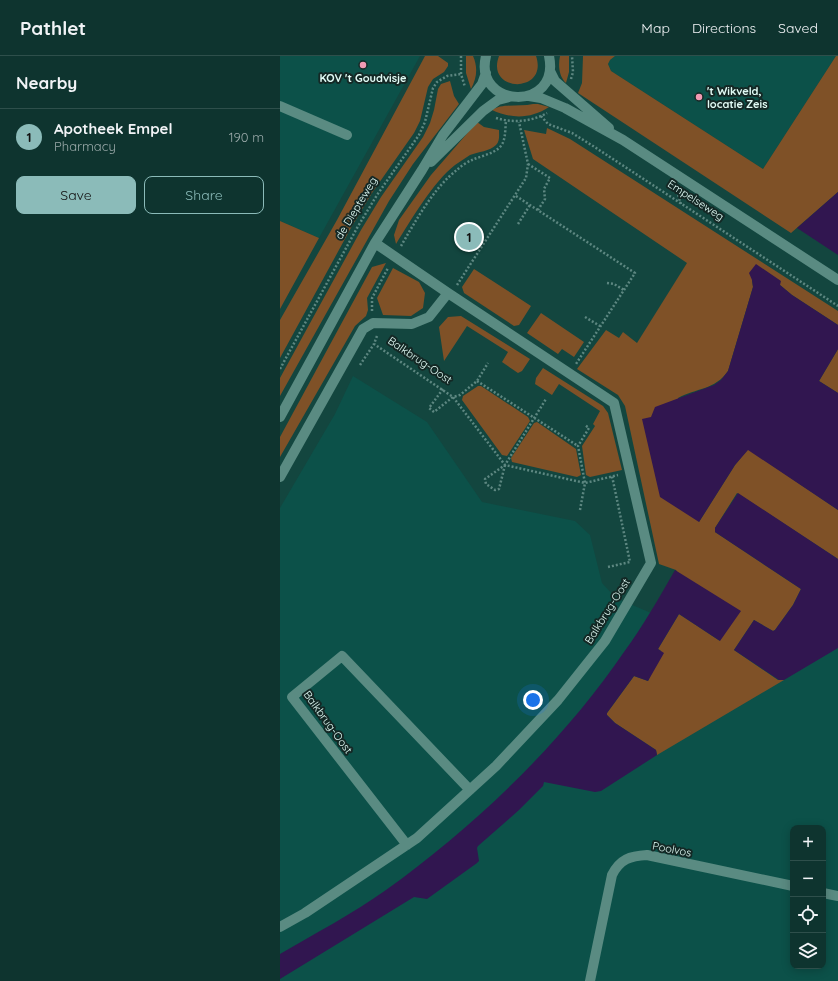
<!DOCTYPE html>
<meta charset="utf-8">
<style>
:root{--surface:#0e342f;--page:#173c37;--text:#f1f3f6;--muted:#9baaaa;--line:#2e4f4b;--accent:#8bbbb9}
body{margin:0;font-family:Quicksand,sans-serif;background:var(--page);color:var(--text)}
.controls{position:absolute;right:12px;bottom:12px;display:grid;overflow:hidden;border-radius:8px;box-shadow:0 2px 10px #0003}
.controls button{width:36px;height:36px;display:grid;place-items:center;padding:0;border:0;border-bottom:1px solid var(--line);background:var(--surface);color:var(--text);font:20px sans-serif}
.you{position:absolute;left:253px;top:644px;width:14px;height:14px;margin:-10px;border:3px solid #fff;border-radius:50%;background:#1a73e8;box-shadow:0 0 0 6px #1a73e833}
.badge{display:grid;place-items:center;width:26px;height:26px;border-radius:50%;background:var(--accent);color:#111;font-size:13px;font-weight:700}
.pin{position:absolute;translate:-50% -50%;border:2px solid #fff;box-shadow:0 1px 4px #0006}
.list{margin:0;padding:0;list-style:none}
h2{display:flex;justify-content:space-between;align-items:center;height:52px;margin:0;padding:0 16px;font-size:17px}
h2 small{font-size:13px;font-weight:400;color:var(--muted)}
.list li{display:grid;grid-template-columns:26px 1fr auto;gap:12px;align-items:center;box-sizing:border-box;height:56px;padding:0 16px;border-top:1px solid var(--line)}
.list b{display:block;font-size:15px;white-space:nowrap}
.list p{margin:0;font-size:13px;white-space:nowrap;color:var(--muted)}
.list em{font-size:13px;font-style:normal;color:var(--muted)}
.actions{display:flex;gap:8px;padding:12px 16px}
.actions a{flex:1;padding:9px 0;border:1px solid var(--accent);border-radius:8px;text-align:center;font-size:14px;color:var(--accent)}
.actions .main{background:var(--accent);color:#111}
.icon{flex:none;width:22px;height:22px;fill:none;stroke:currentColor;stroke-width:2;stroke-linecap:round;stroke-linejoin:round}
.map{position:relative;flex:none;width:558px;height:925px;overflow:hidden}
header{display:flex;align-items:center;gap:24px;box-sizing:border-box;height:56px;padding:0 20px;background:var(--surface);border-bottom:1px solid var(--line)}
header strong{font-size:19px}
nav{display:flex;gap:22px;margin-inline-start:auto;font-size:14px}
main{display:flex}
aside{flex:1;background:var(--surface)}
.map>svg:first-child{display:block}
.built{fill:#0c5149;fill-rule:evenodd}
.green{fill:#7f5127}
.water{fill:#311650}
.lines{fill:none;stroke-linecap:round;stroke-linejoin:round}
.path{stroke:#5d8781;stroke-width:2.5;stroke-dasharray:2 2;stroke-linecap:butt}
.minor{stroke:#5a8b82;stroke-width:10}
.poi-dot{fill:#f19ab3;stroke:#142825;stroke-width:1.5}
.labels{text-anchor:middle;stroke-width:4;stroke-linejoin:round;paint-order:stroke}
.poi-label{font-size:11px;font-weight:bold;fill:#e2fcf6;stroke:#142825}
.street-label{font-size:11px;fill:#e2fcf6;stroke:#142825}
</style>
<header>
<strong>Pathlet</strong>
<nav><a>Map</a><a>Directions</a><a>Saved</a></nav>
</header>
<main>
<aside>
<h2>Nearby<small></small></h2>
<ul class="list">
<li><span class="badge">1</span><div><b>Apotheek Empel</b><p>Pharmacy</p></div><em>190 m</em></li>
</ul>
<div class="actions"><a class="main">Save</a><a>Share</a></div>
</aside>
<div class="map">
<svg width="558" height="925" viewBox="0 0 558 925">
<rect width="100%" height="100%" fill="#13463f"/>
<path class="built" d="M0 0H140L39 182 0 165Z
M335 0H556L483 113 331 15 328 8 330 4Z
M73 320 147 366 202 446 295 465 310 479 322 527 336 542 385 563 558 407V925H0V452L55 358ZM513 772H543V910H513Z"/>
<path class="green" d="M145 0H158L168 7V10L164 16 153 23 148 31 140 65 134 77 92 137 72 170 0 302V264L57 164Z
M186 0H193C198 11 197 22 191 33L186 17Z
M219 0H256C269 38 205 37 219 0Z
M280 0H289V16L286 27C279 20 278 10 280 0Z
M303 0H335L330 4 328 8 331 15 483 113 556 0H558V136L511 177 298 37 302 27Z
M170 25 174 40 179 48 133 108 109 145 0 340V322L81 174 101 141 143 81 150 67 154 54 158 33 161 28Z
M253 48H258L269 51C251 63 231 63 212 54 222 47 240 51 253 48Z
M197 66 204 71 219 74C219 79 220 85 216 89 210 95 198 96 190 99 185 102 180 106 175 109 153 126 131 164 116 188L114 179 119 164 151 119Z
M267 72 290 83 558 255V269L512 239 500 229V227L472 224 473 231 448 315C435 334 416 332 398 342L419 466 455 409 468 393 558 454V503L457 437 435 472V476L521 533 513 549 495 574 493 575 474 564 454 594 498 624H504L377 699 376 694 335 667 327 659V657L354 620 368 625 381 595 378 593 399 558 440 585 396 514 379 508 345 350 338 339 297 313 326 274 339 282 343 276 357 287 407 207 253 103 244 74 266 78Z
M0 165 39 182 0 253Z
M106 207 87 242 88 254 86 260 75 270 0 401V381L92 211Z
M113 212 139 226 145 237 143 252 131 260 103 259 97 242Z
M194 213 251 250 239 269 234 270 184 237 182 231Z
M261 257 304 286 294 301 282 293 278 298 247 277Z
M181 260 250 303 242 315 238 317 222 306 228 296 187 270 164 305 159 271 168 261Z
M558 293V337L539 325Z
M263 312 323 350 328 357 342 414 310 421 306 419 302 390 315 370 313 368 320 355 279 328 272 339 255 328 256 322Z
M198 330H201L248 361 250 365 227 400 222 399 182 344 183 340Z
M257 366 296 393 301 419 297 421 232 406 231 402 254 367Z"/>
<path class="water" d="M558 136V199L517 172Z
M476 208 501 225 500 229 512 239 558 269V293L539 325 558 337V454L468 394 455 409 419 466 380 441 362 363 371 361 375 351 434 329 441 324 448 315 473 231 472 224 469 217Z
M458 437 558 503V592L504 624H499L454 594 474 564 493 575 495 574 513 549 521 533 435 476V472Z
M395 514 461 555 440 585 399 558 378 593 384 597 368 625 354 620 327 657V659L335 667 376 694 377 699 321 735 315 736 264 726 263 730 239 754 198 790 197 792 199 805 197 807 147 843 134 841 0 923V898C36 877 72 858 106 834 195 770 282 687 344 596 363 570 379 542 395 514Z"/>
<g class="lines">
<path class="path" d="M181 0V18L185 31
M291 23 293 16 292 0
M261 60 268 68 292 77 313 90 558 250
M216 62C233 67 251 66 267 57
M248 108 270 122 264 133 265 143 258 154
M397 135 401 148
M236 140 355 217 296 308
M238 168 250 149
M121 190C135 166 154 131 177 114 181 110 187 106 192 104 201 100 213 98 220 91 226 85 225 73 226 65
M327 227 334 228 344 234
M177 229 246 122 248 108 239 66
M92 255V242L108 212
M305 261 320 270
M97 280 94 288 173 341 225 409 305 427 338 419
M80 309 94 288
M0 313 77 172 97 139 139 79 145 66 153 32 157 26 167 20 181 18
M197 325 298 390
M163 333 149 352 154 356 173 341 180 339 197 325 208 307
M225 409 219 433 215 434 206 428 205 423 225 409 266 343
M300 454 305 427 298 390 309 372 305 369
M328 511 350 506 332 420"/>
<path class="minor" d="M206 0C193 53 281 56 269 0
M270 15 275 25 329 72
M249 40 261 42 285 52 343 84 558 224
M0 50 67 79
M151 106 203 55 218 44 229 41
M0 361 95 187 142 114 163 79 202 28 206 17
M0 421 83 273 93 267 132 268 149 261 168 237
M127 789 12 641 62 600 190 734
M543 837 558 840
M0 871 25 857 137 782 216 710 278 644 325 585 371 507 334 347 168 237 95 187
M310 925 332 819C340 803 350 800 367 799L513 830"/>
</g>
<g class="poi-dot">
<circle cx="83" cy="9" r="4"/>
<circle cx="419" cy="41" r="4"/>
</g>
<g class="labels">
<g class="poi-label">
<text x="83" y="26">KOV 't Goudvisje</text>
<text x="427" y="39" text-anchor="start">'t Wikveld,<tspan x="427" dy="13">locatie Zeis</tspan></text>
</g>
<g class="street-label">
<text transform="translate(416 144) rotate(33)" y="4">Empelseweg</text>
<text transform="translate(76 152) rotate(-59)" y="4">de Diepteweg</text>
<text transform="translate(140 304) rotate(34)" y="4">Balkbrug-Oost</text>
<text transform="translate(327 555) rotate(-58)" y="4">Balkbrug-Oost</text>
<text transform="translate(48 666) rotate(54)" y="4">Balkbrug-Oost</text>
<text transform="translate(392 793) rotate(11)" y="4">Poolvos</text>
</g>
</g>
</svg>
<div class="controls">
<button>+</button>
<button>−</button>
<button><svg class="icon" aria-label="locate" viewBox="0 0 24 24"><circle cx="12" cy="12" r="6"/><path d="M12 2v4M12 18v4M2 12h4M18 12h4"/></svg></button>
<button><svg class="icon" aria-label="layers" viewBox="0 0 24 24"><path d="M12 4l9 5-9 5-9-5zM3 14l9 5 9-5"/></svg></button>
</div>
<div class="you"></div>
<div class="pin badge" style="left:189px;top:181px">1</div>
</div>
</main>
